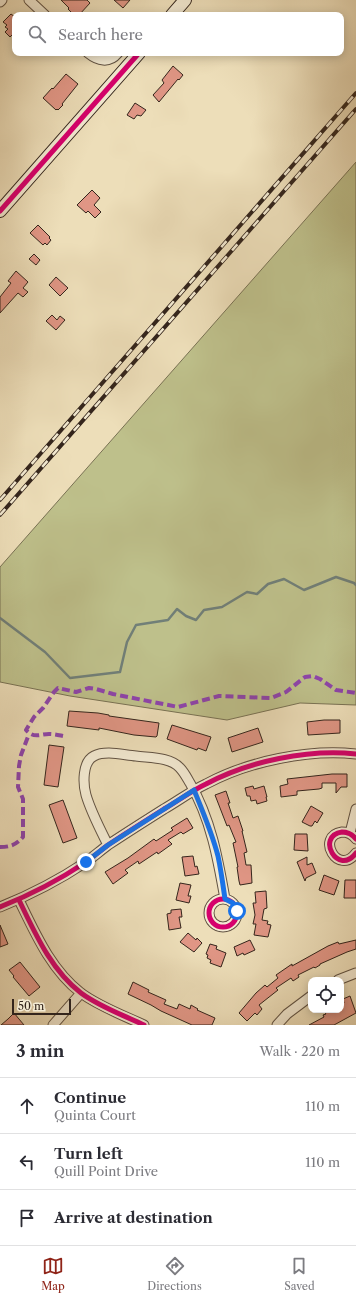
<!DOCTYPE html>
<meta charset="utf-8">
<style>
:root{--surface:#fff;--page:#f2f2f3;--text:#2b2b33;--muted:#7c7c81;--line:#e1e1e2;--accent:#8f2418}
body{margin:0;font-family:"Libre Caslon Text",serif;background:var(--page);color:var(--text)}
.controls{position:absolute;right:12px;bottom:12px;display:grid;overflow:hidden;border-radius:8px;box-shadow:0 2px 10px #0003}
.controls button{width:36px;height:36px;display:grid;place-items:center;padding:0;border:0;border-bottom:1px solid var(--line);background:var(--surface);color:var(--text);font:20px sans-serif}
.scale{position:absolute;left:12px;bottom:10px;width:59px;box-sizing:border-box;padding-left:4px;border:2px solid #34251c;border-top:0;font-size:11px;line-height:14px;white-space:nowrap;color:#34251c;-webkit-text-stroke:3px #f3ead2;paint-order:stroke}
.stop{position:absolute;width:12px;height:12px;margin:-9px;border:3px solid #1a73e8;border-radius:50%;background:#fff}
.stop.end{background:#1a73e8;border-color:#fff;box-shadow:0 1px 4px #0008}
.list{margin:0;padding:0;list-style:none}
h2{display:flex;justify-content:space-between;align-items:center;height:52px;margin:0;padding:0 16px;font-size:17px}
h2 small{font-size:13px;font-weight:400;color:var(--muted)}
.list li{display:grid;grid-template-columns:26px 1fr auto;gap:12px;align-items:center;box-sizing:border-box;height:56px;padding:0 16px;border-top:1px solid var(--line)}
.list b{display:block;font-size:15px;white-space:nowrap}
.list p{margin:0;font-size:13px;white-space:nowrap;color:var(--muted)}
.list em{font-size:13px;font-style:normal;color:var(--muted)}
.icon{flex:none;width:22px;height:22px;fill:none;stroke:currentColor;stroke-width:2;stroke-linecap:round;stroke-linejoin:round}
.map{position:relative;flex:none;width:356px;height:1025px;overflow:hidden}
.search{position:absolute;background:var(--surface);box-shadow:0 2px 10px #0003;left:12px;right:12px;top:12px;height:44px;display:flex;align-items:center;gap:10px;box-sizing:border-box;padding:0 14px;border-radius:8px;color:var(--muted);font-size:15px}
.sheet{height:220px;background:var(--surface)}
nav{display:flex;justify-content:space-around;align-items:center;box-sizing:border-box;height:56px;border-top:1px solid var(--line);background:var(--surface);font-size:11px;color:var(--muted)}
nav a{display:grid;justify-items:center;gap:2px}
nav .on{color:var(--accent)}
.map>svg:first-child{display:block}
.green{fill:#bec08b;stroke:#797254}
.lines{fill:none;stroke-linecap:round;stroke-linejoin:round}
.stream{stroke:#717f78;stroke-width:2.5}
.building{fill:#e09685;stroke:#34251c}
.street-casing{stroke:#625343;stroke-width:11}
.secondary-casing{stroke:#34251c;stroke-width:14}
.street{stroke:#f3ead2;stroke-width:9}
.secondary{stroke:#f3ead2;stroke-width:12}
.rail-casing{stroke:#34251c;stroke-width:4}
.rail{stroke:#f3ead2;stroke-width:2.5;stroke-dasharray:8;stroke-linecap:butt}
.quiet{stroke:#8e44ad;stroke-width:4;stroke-dasharray:8 4;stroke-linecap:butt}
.cycleway-casing{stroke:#f3ead2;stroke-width:8}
.cycleway{stroke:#d6006c;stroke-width:5}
.route{stroke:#1a73e8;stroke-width:5}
</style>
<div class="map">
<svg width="356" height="1025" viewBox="0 0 356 1025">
<rect width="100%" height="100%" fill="#eddeb9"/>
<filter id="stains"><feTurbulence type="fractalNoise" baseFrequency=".005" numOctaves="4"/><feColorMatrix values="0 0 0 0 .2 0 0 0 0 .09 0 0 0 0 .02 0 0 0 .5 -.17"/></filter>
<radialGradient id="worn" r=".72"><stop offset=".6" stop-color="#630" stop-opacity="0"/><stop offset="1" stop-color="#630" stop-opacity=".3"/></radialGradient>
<path class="green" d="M356 162V705L300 703 227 720 70 696 0 682V567Z"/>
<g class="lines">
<path class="stream" d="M0 618 45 652 70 678 120 672 127 642 136 625 168 620 177 609 186 616 196 620 204 610 222 607 247 592 257 594 268 584 284 579 304 590 336 577 354 583 356 585"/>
</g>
<path class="building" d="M61 0H87L90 3 79 15H74L68 9 69 8Z
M114 0H130L123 8Z
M11 14 15 17V32L10 37 5 32 8 29 5 27 7 25 3 22Z
M173 66 183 75 179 80 178 79 159 102 153 95 164 83 162 80Z
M66 74 78 84 62 104 63 105 58 110 57 109 56 110 43 98 52 88 53 89Z
M135 103 146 110 141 116 137 115 134 119 127 115Z
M92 190 100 198 94 205 101 212 95 218 88 211 86 213 77 205Z
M38 225 50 237 49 238 51 240 47 245 45 243 43 245 30 233Z
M34 254 40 260 36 265 29 259Z
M16 271 28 282 23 288 28 292 23 297 18 293 0 313V297L11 283 8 281Z
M56 277 68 288 60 296 49 285Z
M52 315 57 320 60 316 65 320 56 330 46 321Z
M69 711 98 713 109 715V716L159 723 157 736 156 737 134 735 99 728V730L67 726Z
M324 720H340V733L308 735 307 722Z
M172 725 211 737 206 751 198 748 197 750 167 739Z
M258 728 263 742 232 752 228 738Z
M49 745 64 747 58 787 44 785Z
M332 774H347V787H341L336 793V783H322V788L319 789 297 791V795L281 797 280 786 288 784 287 779Z
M253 786 254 789 264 786 267 797H266L267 801 257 804 256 800 251 801 250 796H247L245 788Z
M226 791 230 803H228L233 818 238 816 243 831H242L247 852 244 853 246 865H251L252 883 240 885 239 881 237 867H238L233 843 236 842 229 825 227 826 215 795Z
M63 800 77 838 63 843 49 805Z
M311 806 323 813 317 823 315 821 312 826H310L302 822Z
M187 818 193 828 183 834 181 832 168 840 172 844 158 854 157 852 139 864 138 861 125 870 128 873 113 884 105 872 128 858 154 839 156 841 173 830 171 828Z
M295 834H307L308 851 294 850Z
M193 856 195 867 197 866 199 874 185 876 182 857Z
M307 857V865L312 863 316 873 306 878 305 881 297 862Z
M324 875 339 881 334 895 319 890Z
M345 880H356V898H344Z
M180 883 191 885 188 896H191L189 903 176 900Z
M266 891 267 908 264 909 262 920 268 921 267 924 271 925 268 937 254 935 256 924H253L255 915 253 903H256L255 892Z
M181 909 182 917H179L181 928 169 930 167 914 171 913V910Z
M0 925 8 944 0 947Z
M188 933 196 940 197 938 202 943 194 952 180 942Z
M250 940 255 950 244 955 243 953 237 956 234 947Z
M356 940V949L347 952 320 964V965L315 968 314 967 298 975 299 977 293 981 291 978 276 988 278 990 259 1005 262 1009 257 1015 255 1013 247 1021 239 1013 256 993 265 985 267 987 278 978 276 975 292 964V966L328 946 338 942 339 944Z
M210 944 217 946 216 949 226 953 221 967 210 963 211 960 207 958 208 955 206 954Z
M20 962 40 987 29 996 13 977 14 976 9 970Z
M133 982 149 990 148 992 166 1000 164 1004 177 1009 179 1004 190 1009 191 1005 198 1009 197 1010 215 1018 212 1025H192L161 1011 151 1005 130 995 128 994Z
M350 996 356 1013 334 1025H309L324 1017 323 1015 326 1014 323 1010H341V1005L344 1003 343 999Z
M14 1013 24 1025H1L8 1019Z"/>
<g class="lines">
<g class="street-casing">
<path id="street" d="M29 0 45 15
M0 2 2 0
M88 53C98 61 109 64 118 53
M350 833 356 809
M356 839C353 835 348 832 342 832 315 836 338 877 356 853
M108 845C100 829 91 812 86 795 83 784 82 762 94 756 106 750 123 755 136 756 150 758 170 757 180 768 184 772 187 778 190 783 211 819 218 859 225 899
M209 913a14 14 0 1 1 28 0a14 14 0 1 1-28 0Z
M19 900C35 933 51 970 81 993 100 1007 123 1015 144 1025
M0 907C30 895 59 880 86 862 93 857 100 851 108 845 126 833 145 821 164 809 178 801 191 791 206 784 249 761 308 749 356 754
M338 980 356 973
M53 1025 81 993
M277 1025 287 1014 311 996"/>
</g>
<g class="secondary-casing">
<path id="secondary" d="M172 15 185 0
M0 211 139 53"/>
</g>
<use href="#street" class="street"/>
<use href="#secondary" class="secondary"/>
<g class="rail-casing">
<path id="rail" d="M0 500 356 93
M0 515 356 109"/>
</g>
<use href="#rail" class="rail"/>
<path class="quiet" d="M63 736C58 735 54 734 49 734 40 734 34 739 26 730L34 717 43 708 54 692 58 688 76 692 89 688 96 689 113 694 178 707 219 696 271 698 286 692 305 677 313 676 320 679 336 690 356 693
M0 847C10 847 16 845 23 837V799L18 787 19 766 21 755 29 734"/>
<g class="cycleway-casing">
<path id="cycleway" d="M0 211 139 53
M356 839C353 835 348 832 342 832 315 836 338 877 356 853
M209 913a14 14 0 1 1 28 0a14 14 0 1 1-28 0Z
M19 900C35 933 51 970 81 993 100 1007 123 1015 144 1025
M0 907C30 895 59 880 86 862 93 857 100 851 108 845 126 833 145 821 164 809 178 801 191 791 206 784 249 761 308 749 356 754"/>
</g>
<use href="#cycleway" class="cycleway"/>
</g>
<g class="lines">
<path class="route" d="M86 862 108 845 194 790C203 812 212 833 218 856 221 870 223 885 225 899L233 903 237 911"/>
</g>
<rect width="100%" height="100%" filter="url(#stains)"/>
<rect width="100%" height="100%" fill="url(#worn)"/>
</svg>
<div class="controls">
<button><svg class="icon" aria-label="locate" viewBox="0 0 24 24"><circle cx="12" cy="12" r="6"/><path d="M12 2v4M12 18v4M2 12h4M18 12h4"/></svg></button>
</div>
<div class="scale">50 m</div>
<div class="stop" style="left:237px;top:911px"></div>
<div class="stop end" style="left:86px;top:862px"></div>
<div class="search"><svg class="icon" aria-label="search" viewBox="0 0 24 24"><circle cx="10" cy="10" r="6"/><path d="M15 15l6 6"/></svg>Search here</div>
</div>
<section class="sheet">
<h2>3 min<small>Walk · 220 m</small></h2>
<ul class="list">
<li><svg class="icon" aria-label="ahead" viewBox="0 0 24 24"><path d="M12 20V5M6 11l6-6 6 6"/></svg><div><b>Continue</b><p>Quinta Court</p></div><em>110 m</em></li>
<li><svg class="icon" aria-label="left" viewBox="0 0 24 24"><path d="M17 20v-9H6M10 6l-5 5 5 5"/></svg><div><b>Turn left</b><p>Quill Point Drive</p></div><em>110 m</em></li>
<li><svg class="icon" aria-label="arrive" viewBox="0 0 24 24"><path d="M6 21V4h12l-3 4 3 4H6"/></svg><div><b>Arrive at destination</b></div></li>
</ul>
</section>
<nav>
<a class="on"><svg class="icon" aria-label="map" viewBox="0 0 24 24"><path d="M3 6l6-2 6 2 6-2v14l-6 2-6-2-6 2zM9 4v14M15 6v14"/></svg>Map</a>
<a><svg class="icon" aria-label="directions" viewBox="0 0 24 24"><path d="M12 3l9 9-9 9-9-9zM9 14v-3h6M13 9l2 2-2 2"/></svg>Directions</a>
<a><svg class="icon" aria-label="saved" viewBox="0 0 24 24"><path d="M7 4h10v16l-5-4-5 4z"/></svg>Saved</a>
</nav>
